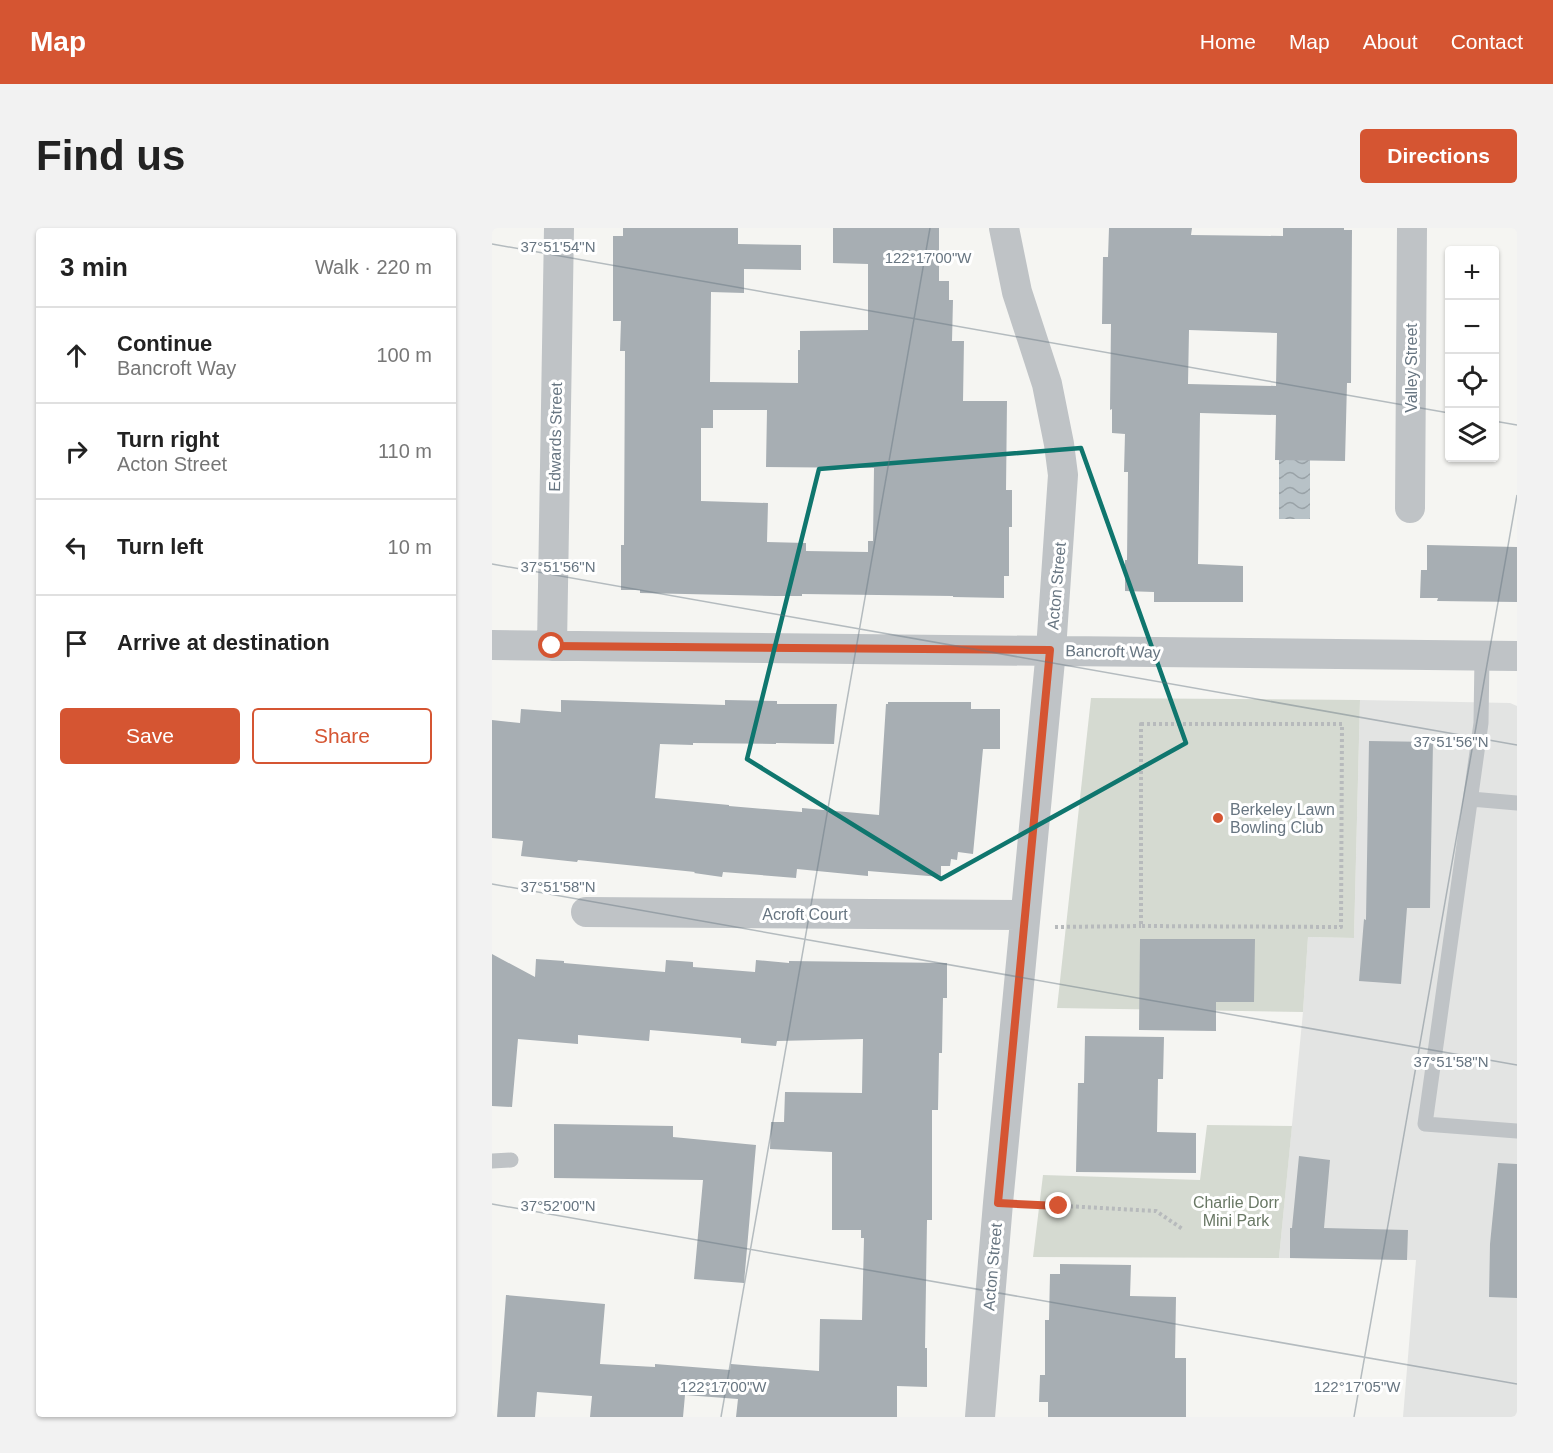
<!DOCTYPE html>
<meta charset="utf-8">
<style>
:root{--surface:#fff;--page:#f2f2f2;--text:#222;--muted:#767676;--line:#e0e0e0;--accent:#d55532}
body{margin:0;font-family:Helvetica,sans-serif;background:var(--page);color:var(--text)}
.controls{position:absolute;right:18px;top:18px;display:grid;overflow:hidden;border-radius:6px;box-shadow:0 2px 4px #0004}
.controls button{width:54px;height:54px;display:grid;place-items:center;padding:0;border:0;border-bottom:2px solid var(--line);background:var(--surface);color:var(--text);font:30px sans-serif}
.stop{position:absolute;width:18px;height:18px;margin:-14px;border:4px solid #d55532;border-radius:50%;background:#fff}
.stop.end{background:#d55532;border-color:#fff;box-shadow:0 2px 6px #0008}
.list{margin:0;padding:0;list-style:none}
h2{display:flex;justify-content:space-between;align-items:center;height:78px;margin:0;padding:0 24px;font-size:26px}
h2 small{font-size:20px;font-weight:400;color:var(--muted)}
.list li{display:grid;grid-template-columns:39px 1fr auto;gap:18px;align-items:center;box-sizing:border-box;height:96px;padding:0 24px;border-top:2px solid var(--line)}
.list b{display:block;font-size:22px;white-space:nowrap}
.list p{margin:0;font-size:20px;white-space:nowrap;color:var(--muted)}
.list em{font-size:20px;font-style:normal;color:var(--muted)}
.actions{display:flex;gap:12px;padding:18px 24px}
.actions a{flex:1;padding:14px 0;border:2px solid var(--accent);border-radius:6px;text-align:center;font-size:21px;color:var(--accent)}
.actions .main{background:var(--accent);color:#fff}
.icon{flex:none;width:33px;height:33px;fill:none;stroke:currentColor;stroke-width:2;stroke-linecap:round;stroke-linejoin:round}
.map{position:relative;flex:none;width:1025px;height:1189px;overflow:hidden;border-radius:6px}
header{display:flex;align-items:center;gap:36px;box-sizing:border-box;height:84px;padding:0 30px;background:var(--accent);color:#fff}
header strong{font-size:28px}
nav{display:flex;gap:33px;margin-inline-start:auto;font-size:21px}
.intro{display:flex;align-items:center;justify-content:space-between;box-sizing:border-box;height:144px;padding:0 36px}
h1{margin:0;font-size:42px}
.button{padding:15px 27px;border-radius:6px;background:var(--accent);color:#fff;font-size:21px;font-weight:700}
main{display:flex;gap:36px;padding:0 36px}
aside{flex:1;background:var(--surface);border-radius:6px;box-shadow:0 2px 4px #0004}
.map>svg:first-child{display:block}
.built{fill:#e3e4e3}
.green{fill:#d5dad1}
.water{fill:url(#water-waves)}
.building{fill:#a7aeb3;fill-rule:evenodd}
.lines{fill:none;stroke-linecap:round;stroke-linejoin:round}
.path{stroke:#b7babc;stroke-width:4;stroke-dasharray:3 3;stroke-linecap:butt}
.lane{stroke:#bfc3c6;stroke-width:15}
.street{stroke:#bfc3c6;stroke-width:30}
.route{stroke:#d55532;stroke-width:8}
.marked{fill:none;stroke:#0f766e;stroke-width:4.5;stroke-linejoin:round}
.ticks{fill:none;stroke:#677581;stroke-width:1.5;stroke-opacity:0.45}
.poi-dot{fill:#d55532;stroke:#fff;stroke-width:2}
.labels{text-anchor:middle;stroke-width:6;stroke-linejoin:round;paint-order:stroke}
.street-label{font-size:16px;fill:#677581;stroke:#fff}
.poi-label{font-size:16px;fill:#677581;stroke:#fff;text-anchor:start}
.park-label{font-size:16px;fill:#697865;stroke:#fff}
.ticks-label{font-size:15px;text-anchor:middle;fill:#677581;stroke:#fff;stroke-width:6;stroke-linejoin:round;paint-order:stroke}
</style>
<header>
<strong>Map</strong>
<nav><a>Home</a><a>Map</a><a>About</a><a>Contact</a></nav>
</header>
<div class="intro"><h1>Find us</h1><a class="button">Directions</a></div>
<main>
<aside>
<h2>3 min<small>Walk · 220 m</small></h2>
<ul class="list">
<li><svg class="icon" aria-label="ahead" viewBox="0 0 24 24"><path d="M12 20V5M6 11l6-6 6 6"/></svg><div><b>Continue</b><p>Bancroft Way</p></div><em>100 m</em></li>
<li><svg class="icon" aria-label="right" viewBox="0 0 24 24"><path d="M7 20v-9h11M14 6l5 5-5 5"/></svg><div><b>Turn right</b><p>Acton Street</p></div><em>110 m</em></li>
<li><svg class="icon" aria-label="left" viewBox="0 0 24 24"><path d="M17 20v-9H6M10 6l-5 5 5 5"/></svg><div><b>Turn left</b></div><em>10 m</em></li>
<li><svg class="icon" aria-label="arrive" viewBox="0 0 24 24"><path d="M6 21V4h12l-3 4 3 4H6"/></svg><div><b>Arrive at destination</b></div></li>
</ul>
<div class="actions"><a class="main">Save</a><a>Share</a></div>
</aside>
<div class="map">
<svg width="1025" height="1189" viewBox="0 0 1025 1189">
<defs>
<pattern id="water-waves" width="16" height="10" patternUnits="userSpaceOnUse" patternTransform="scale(1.5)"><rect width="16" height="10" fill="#b8c2c7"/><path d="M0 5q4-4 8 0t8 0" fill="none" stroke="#99a2a7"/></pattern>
</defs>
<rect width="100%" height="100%" fill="#f5f5f2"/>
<path class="built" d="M868 472 1018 475 1025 478V1189H911L924 1032 787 1030 811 784 816 709 862 710Z"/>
<path class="green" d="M599 470 868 472 862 710 816 709 811 784 565 780Z
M715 897 800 898 787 1030 541 1029 551 947 708 952Z"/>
<path class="water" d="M787 232H818V291H787Z"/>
<path class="building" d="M131 0H246V16L309 17V42L252 41V65L219 64 218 154 306 155V122H308V103L376 102V36L341 35V0H447V53H457V72H461L460 113H472L471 173H515L514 262H520V299H517V348H512V370L461 369V368L310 366V368H284L148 365V362H129V317H132L133 123H128L129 93H121V8H131ZM221 182H275L274 239 382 240 381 313H376V324L314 323V315L275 314 276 275 209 273V200H221Z
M617 0H700L699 7 791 8V0H852V2H860L859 155H855L853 233 783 232 784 187 708 185 706 336 751 338V374H662V364L633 363V332H635L636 244H632L633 206 620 205V181L618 182 619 96H610L611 29H616ZM697 102 785 105 784 158 696 156Z
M935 317 1025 319V374L945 373 946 370H928L929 342H935Z
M69 472 233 477V472L285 473V476H345L342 516 284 515V516L201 515V517L168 516 163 570 237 577V578L310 584V580L387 587 394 476H396V474H479V481H508V521H491L481 626 466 624 465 632 459 631 458 638H449V649L376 643V648L305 641 304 650 231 644 230 649 202 645 203 644 86 632 85 634 29 628 31 613 0 610V492L28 495 29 481 69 484Z
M877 513 941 514 938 680H915L909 756 867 753 872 691 874 692Z
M648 711H763L762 774H724V803L647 802Z
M0 726 43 749 44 731 72 733V735L173 744 174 732 201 734V739L263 744 264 732 297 735V733L455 735V770H451L450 825H447L446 882H440V992H435L433 1120H435V1159L405 1158V1189H244L246 1171 193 1167 191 1189H98L100 1168 45 1164 43 1189H5L14 1067 113 1076 108 1136 163 1139V1136L238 1142 239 1136 327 1143 328 1091 370 1092 372 1010H369V1002H340V924L278 921 279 894H292L293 864 370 865 371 811 285 813 284 818 249 815V810L158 802 157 813 86 807V816L26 811 20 879 0 878Z
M593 808 672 809 671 851H666L665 904 704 905V945L584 944 586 855H592Z
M62 896 181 898V909L264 917 252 1055 202 1051 211 952 62 950Z
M807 928 838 932 832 1000 916 1002 915 1032 798 1030V1000H800Z
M1006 935 1025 936V1070L997 1069 998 1016Z
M568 1036 639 1037 638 1068 684 1069 683 1130H694V1189H556V1174H547L548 1147H553V1092H557L558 1046H568Z"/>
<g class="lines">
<path class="path" d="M649 496H850L849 699 649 698Z
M563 699 649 698
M536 976 664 983 692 1002"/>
<path class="lane" d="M990 428 989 495 933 896 1025 903
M979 571 1025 575
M0 933 19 932"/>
<path class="street" d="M918 280 920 0
M0 417 1025 428
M60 418 67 0
M94 684 532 687
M488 1189 506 975 559 422 571 247 567 216 555 156 525 64 512 0"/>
</g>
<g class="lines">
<path class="route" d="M60 418 558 422 506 975 567 978"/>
</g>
<path class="marked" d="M589 220 694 515 449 651 255 531 327 241Z"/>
<path class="ticks" d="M0 16 957 185M1002 193 1025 197M0 336 1025 517M0 656 1025 837M0 976 1025 1156M229 1189 438 0M862 1189 1025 267"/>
<circle class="poi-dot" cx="726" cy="590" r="6"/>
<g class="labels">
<g class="street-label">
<text transform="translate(919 140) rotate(-90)" y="6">Valley Street</text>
<text transform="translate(63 209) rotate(-89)" y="6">Edwards Street</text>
<text transform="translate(564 358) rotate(-85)" y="6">Acton Street</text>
<text transform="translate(621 423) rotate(1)" y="6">Bancroft Way</text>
<text x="313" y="692">Acroft Court</text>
<text transform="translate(500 1039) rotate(-85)" y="6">Acton Street</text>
</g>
<g class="poi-label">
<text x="738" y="587">Berkeley Lawn<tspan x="738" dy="18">Bowling Club</tspan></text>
</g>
<g class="park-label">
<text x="744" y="980">Charlie Dorr<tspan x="744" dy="18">Mini Park</tspan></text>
</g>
</g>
<g class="ticks-label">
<text x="66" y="24">37°51'54"N</text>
<text x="436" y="35">122°17'00"W</text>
<text x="66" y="344">37°51'56"N</text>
<text x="959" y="519">37°51'56"N</text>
<text x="66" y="664">37°51'58"N</text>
<text x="959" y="839">37°51'58"N</text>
<text x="66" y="983">37°52'00"N</text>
<text x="231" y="1164">122°17'00"W</text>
<text x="865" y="1164">122°17'05"W</text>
</g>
</svg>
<div class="controls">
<button>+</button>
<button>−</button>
<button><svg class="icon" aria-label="locate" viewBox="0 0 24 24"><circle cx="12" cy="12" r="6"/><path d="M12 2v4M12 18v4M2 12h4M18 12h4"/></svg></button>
<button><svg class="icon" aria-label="layers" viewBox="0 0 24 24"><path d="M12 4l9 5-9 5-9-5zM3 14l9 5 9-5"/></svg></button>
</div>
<div class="stop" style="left:60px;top:418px"></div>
<div class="stop end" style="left:567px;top:978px"></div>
</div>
</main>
